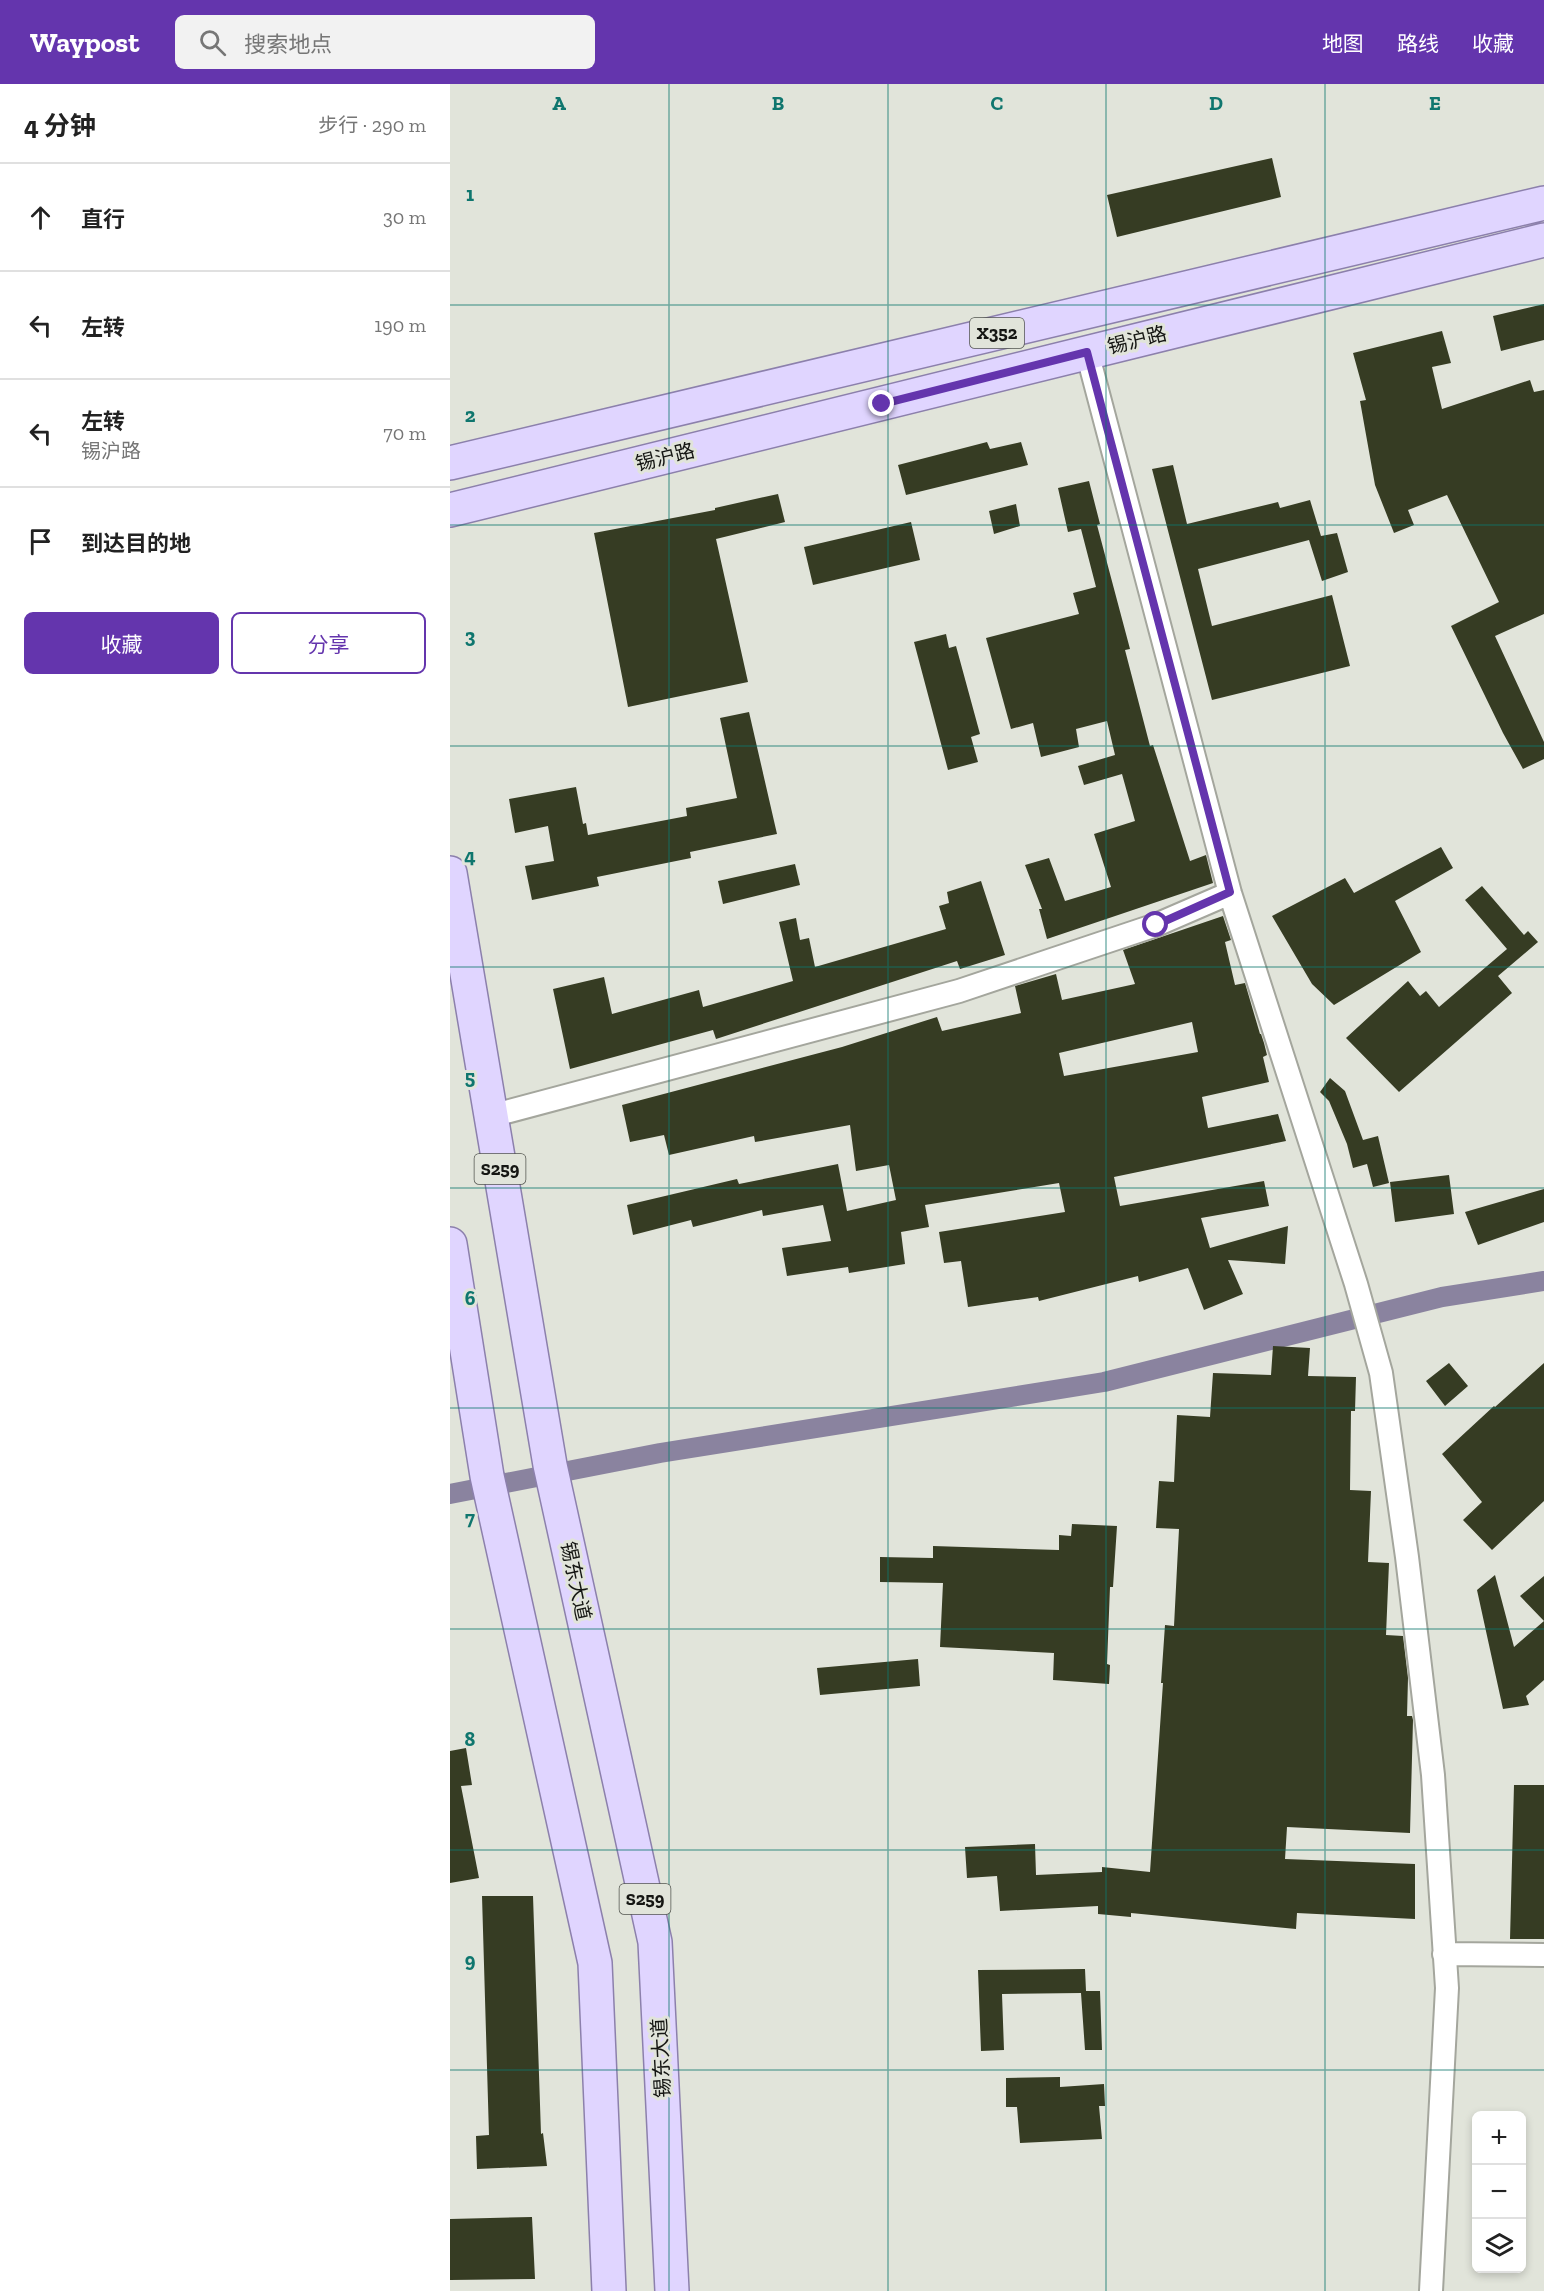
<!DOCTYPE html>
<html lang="zh">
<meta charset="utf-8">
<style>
:root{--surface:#fff;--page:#f2f2f2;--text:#222;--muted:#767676;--line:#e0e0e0;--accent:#6435ad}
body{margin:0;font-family:"Zilla Slab","Noto Sans SC",serif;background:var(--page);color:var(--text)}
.controls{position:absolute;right:18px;bottom:18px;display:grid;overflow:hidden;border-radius:9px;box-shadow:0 3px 9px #0003}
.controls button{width:54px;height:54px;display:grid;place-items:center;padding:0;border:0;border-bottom:2px solid var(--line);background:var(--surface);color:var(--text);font:30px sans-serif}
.stop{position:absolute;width:18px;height:18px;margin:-14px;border:4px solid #6435ad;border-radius:50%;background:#fff}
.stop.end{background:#6435ad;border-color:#fff;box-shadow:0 2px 6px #0008}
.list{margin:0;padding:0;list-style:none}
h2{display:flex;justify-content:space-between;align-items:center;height:78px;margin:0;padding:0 24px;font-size:26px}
h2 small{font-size:20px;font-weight:400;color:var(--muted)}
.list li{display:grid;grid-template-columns:39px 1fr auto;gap:18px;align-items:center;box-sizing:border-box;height:108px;padding:0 24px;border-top:2px solid var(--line)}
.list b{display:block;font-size:22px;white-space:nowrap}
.list p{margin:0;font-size:20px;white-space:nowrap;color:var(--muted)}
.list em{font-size:20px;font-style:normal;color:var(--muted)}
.actions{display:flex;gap:12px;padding:18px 24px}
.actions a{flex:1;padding:14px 0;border:2px solid var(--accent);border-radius:9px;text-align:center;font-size:21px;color:var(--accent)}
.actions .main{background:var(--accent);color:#fff}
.icon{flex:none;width:33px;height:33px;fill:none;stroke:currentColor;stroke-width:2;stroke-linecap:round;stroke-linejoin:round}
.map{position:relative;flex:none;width:1094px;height:2207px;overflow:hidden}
header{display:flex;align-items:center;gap:36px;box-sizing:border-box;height:84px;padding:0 30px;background:var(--accent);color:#fff}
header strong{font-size:28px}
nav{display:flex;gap:33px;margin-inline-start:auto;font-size:21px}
.search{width:420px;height:54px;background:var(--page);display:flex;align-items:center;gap:15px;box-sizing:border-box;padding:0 21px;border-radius:9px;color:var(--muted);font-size:22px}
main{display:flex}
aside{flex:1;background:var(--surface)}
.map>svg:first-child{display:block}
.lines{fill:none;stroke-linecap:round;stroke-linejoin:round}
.canal{stroke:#8a839f;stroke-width:20}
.building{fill:#363c23;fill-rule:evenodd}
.street-casing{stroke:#a4a69d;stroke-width:26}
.primary-casing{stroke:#8c80ac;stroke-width:36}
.street{stroke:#fff;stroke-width:22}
.primary{stroke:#e0d5ff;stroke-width:33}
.route{stroke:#6435ad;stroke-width:8}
.grid{fill:none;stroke:#0f766e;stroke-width:1.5;stroke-opacity:0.55}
.labels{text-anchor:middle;stroke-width:6;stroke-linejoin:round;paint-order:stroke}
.shield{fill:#e1e4da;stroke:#52544f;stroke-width:1.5}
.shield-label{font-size:18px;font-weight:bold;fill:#151613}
.street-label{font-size:20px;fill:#151613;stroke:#e1e4da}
.grid-label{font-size:20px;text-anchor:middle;font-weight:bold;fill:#0f766e;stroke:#e1e4da;stroke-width:6;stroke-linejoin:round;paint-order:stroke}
</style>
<header>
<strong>Waypost</strong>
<div class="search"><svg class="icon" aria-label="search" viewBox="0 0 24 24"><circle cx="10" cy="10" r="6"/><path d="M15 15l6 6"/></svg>搜索地点</div>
<nav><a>地图</a><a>路线</a><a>收藏</a></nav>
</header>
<main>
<aside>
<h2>4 分钟<small>步行 · 290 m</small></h2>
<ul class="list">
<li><svg class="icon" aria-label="ahead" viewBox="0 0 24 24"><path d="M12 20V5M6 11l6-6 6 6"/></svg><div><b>直行</b></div><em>30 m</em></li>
<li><svg class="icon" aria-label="left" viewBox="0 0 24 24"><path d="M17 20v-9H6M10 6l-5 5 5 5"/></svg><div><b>左转</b></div><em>190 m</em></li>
<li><svg class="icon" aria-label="left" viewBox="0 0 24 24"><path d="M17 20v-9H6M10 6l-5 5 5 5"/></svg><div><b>左转</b><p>锡沪路</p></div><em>70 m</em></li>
<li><svg class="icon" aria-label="arrive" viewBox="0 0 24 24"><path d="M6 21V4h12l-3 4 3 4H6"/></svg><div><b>到达目的地</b></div></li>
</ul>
<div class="actions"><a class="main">收藏</a><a>分享</a></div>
</aside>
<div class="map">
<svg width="1094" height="2207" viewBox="0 0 1094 2207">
<rect width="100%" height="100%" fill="#e1e4da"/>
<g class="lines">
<path class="canal" d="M0 1410 210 1369 654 1298 992 1213 1094 1197"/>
</g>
<path class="building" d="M822 74 831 113 667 153 657 111Z
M1094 220V256L1051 267 1043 232Z
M992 247 1001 279 982 283 992 325 1080 296 1084 308 1094 306V530L1045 552 1094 658V675L1073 685 1053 649 1001 542 1049 518 997 411 958 426 964 441 944 449 925 401 910 317 916 316 903 269Z
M537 358 540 365 571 358 578 381 456 411 448 381Z
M723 381 737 440 828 418 830 424 860 416 871 452 887 449 898 488 872 497 859 456 748 485 762 542 882 511 900 582 762 616 702 385Z
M639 397 650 440 647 441 680 565 675 566 700 662 703 661 740 777 756 771 763 799 597 855 589 825H592L575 781 599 774 615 817 661 803 644 750 685 737 672 690 634 701 628 682 665 671 657 637 626 645 629 663 591 673 583 639 561 645 536 554 629 530 623 509 646 503 631 445 618 448 608 404Z
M328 410 335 438 266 455 298 598 178 623 144 449 265 426V424Z
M566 420 570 442 544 450 539 427Z
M461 438 470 476 363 501 354 463Z
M496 550 499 564 506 562 530 650 521 653 528 678 498 686 464 558Z
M299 628 327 750 240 768 241 774 147 793 149 802 82 816 75 782 104 777 98 742 65 749 59 715 126 703 133 740 136 739 138 751 237 732 236 724 287 714 270 634Z
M991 763 1003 784 945 817 971 868 884 921 862 900 822 832 895 794 904 809Z
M345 780 350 801 273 820 268 797Z
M531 797 555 871 510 885 507 877 266 955 263 946 120 985 103 905 154 893 162 930 249 906 253 923 343 897 329 838 346 834 350 856 359 854 365 883 496 845 489 822 499 819 497 808Z
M1032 802 1074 851 1078 847 1088 858 1048 892 1062 909 949 1008 896 954 958 897 970 912 976 907 989 923 1057 865 1015 816Z
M773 832 781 856 775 858 785 901 795 899 810 950H811L814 959 817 971 813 973 819 998 752 1013 758 1044 828 1030 836 1057 664 1093 670 1122 814 1097 819 1122 751 1134 760 1164 838 1142 835 1180 778 1176 793 1210 754 1226 738 1184 689 1198 688 1192 589 1217 588 1213 518 1223 511 1177 494 1179 489 1148 615 1128 609 1099 475 1121 479 1143 451 1148 455 1180 399 1189 398 1183 337 1192 332 1164 381 1157 373 1121 313 1132 312 1126 243 1143 241 1136 183 1151 177 1121 287 1095 289 1100 388 1080 397 1127 446 1116 439 1081 406 1087 400 1041 305 1058 304 1052 219 1071 214 1051 180 1058 172 1021 392 963 487 933 492 947 571 929 565 902 606 890 612 916 685 900 673 866ZM742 938 748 968 614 992 609 969Z
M880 994 895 1007 913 1056 928 1052 939 1099 923 1103 917 1080 903 1084 897 1060 879 1017 870 1008Z
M999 1091 1004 1130 945 1138 940 1098Z
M1094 1105V1138L1028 1161 1015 1128Z
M823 1262 860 1264 858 1292 906 1293 905 1327H901L900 1406 921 1407 918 1478 939 1479 936 1551 953 1552 958 1594 957 1632H962L963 1636 960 1749 837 1743 835 1775 965 1780V1835L847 1829 846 1845 681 1829V1833L648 1830V1822L550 1827 547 1792 517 1794 515 1763 585 1760 586 1791 652 1788V1783L700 1788 713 1599H711L715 1541 724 1542 729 1445 706 1444 709 1397 724 1398 727 1331 760 1333 763 1289 821 1291Z
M999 1279 1018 1302 995 1322 976 1297Z
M1094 1279V1417L1042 1466 1013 1436 1032 1418 992 1370 1044 1322 1045 1323Z
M622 1440 667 1442 663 1503H660L657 1580 660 1581 659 1600 603 1596 604 1569 490 1563 493 1499 430 1498V1473L483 1474V1462L609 1466V1451L621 1452Z
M1045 1491 1064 1563 1094 1537 1070 1512 1094 1492V1596L1076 1612 1079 1621 1053 1625 1027 1506Z
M468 1575 470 1602 370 1611 367 1584Z
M16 1664 22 1701 11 1702 29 1794 0 1799V1667Z
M1064 1701H1094V1855H1060Z
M32 1812H83L91 2050 93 2049 97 2082 27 2085 26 2052 39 2051Z
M635 1885 636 1907H650L652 1966H635L631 1909 552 1910 554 1966 531 1967 528 1886Z
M610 1993V2003L654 2000 655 2022H649L652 2055 570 2059 567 2023H556V1994Z
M82 2133 85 2195 0 2196V2135Z"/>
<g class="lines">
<g class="street-casing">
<path id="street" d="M637 268 780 809 906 1200 931 1289 957 1473 983 1691 997 1904 981 2207
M41 1032 509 907 706 841 780 809
M994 1870 1094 1871"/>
</g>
<g class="primary-casing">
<path id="primary" d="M0 379 1094 119
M0 426 1094 156
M0 789 100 1381 205 1858 222 2207
M0 1160 37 1392 145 1879 159 2207"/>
</g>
<use href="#street" class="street"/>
<use href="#primary" class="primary"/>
</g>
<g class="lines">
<path class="route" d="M432 320 637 268 780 808 706 841"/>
</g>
<path class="grid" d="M219 0V2207M438 0V2207M656 0V2207M875 0V2207M0 221H1094M0 441H1094M0 662H1094M0 883H1094M0 1104H1094M0 1324H1094M0 1545H1094M0 1766H1094M0 1986H1094"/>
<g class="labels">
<g class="shield">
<rect x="520" y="234" width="54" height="30" rx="4.5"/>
<rect x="24.5" y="1070" width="51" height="30" rx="4.5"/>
<rect x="169.5" y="1800" width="51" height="30" rx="4.5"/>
</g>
<g class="shield-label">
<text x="547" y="255">X352</text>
<text x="50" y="1091">S259</text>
<text x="195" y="1821">S259</text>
</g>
<g class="street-label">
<text transform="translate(687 256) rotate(-14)" y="7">锡沪路</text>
<text transform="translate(215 373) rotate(-14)" y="7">锡沪路</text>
<text transform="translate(126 1497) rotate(78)" y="7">锡东大道</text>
<text transform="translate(211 1974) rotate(-93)" y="7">锡东大道</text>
</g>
</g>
<g class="grid-label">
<text x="109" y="26">A</text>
<text x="328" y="26">B</text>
<text x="547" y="26">C</text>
<text x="766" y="26">D</text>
<text x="985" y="26">E</text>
<text x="20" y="117">1</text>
<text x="20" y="338">2</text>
<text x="20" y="559">3</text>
<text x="20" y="779">4</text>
<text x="20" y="1000">5</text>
<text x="20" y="1221">6</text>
<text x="20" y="1441">7</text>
<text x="20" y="1662">8</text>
<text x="20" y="1883">9</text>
</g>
</svg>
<div class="controls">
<button>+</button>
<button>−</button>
<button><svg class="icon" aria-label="layers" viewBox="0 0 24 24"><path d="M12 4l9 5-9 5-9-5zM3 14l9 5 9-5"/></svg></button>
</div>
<div class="stop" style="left:706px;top:841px"></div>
<div class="stop end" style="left:432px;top:320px"></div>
</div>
</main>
